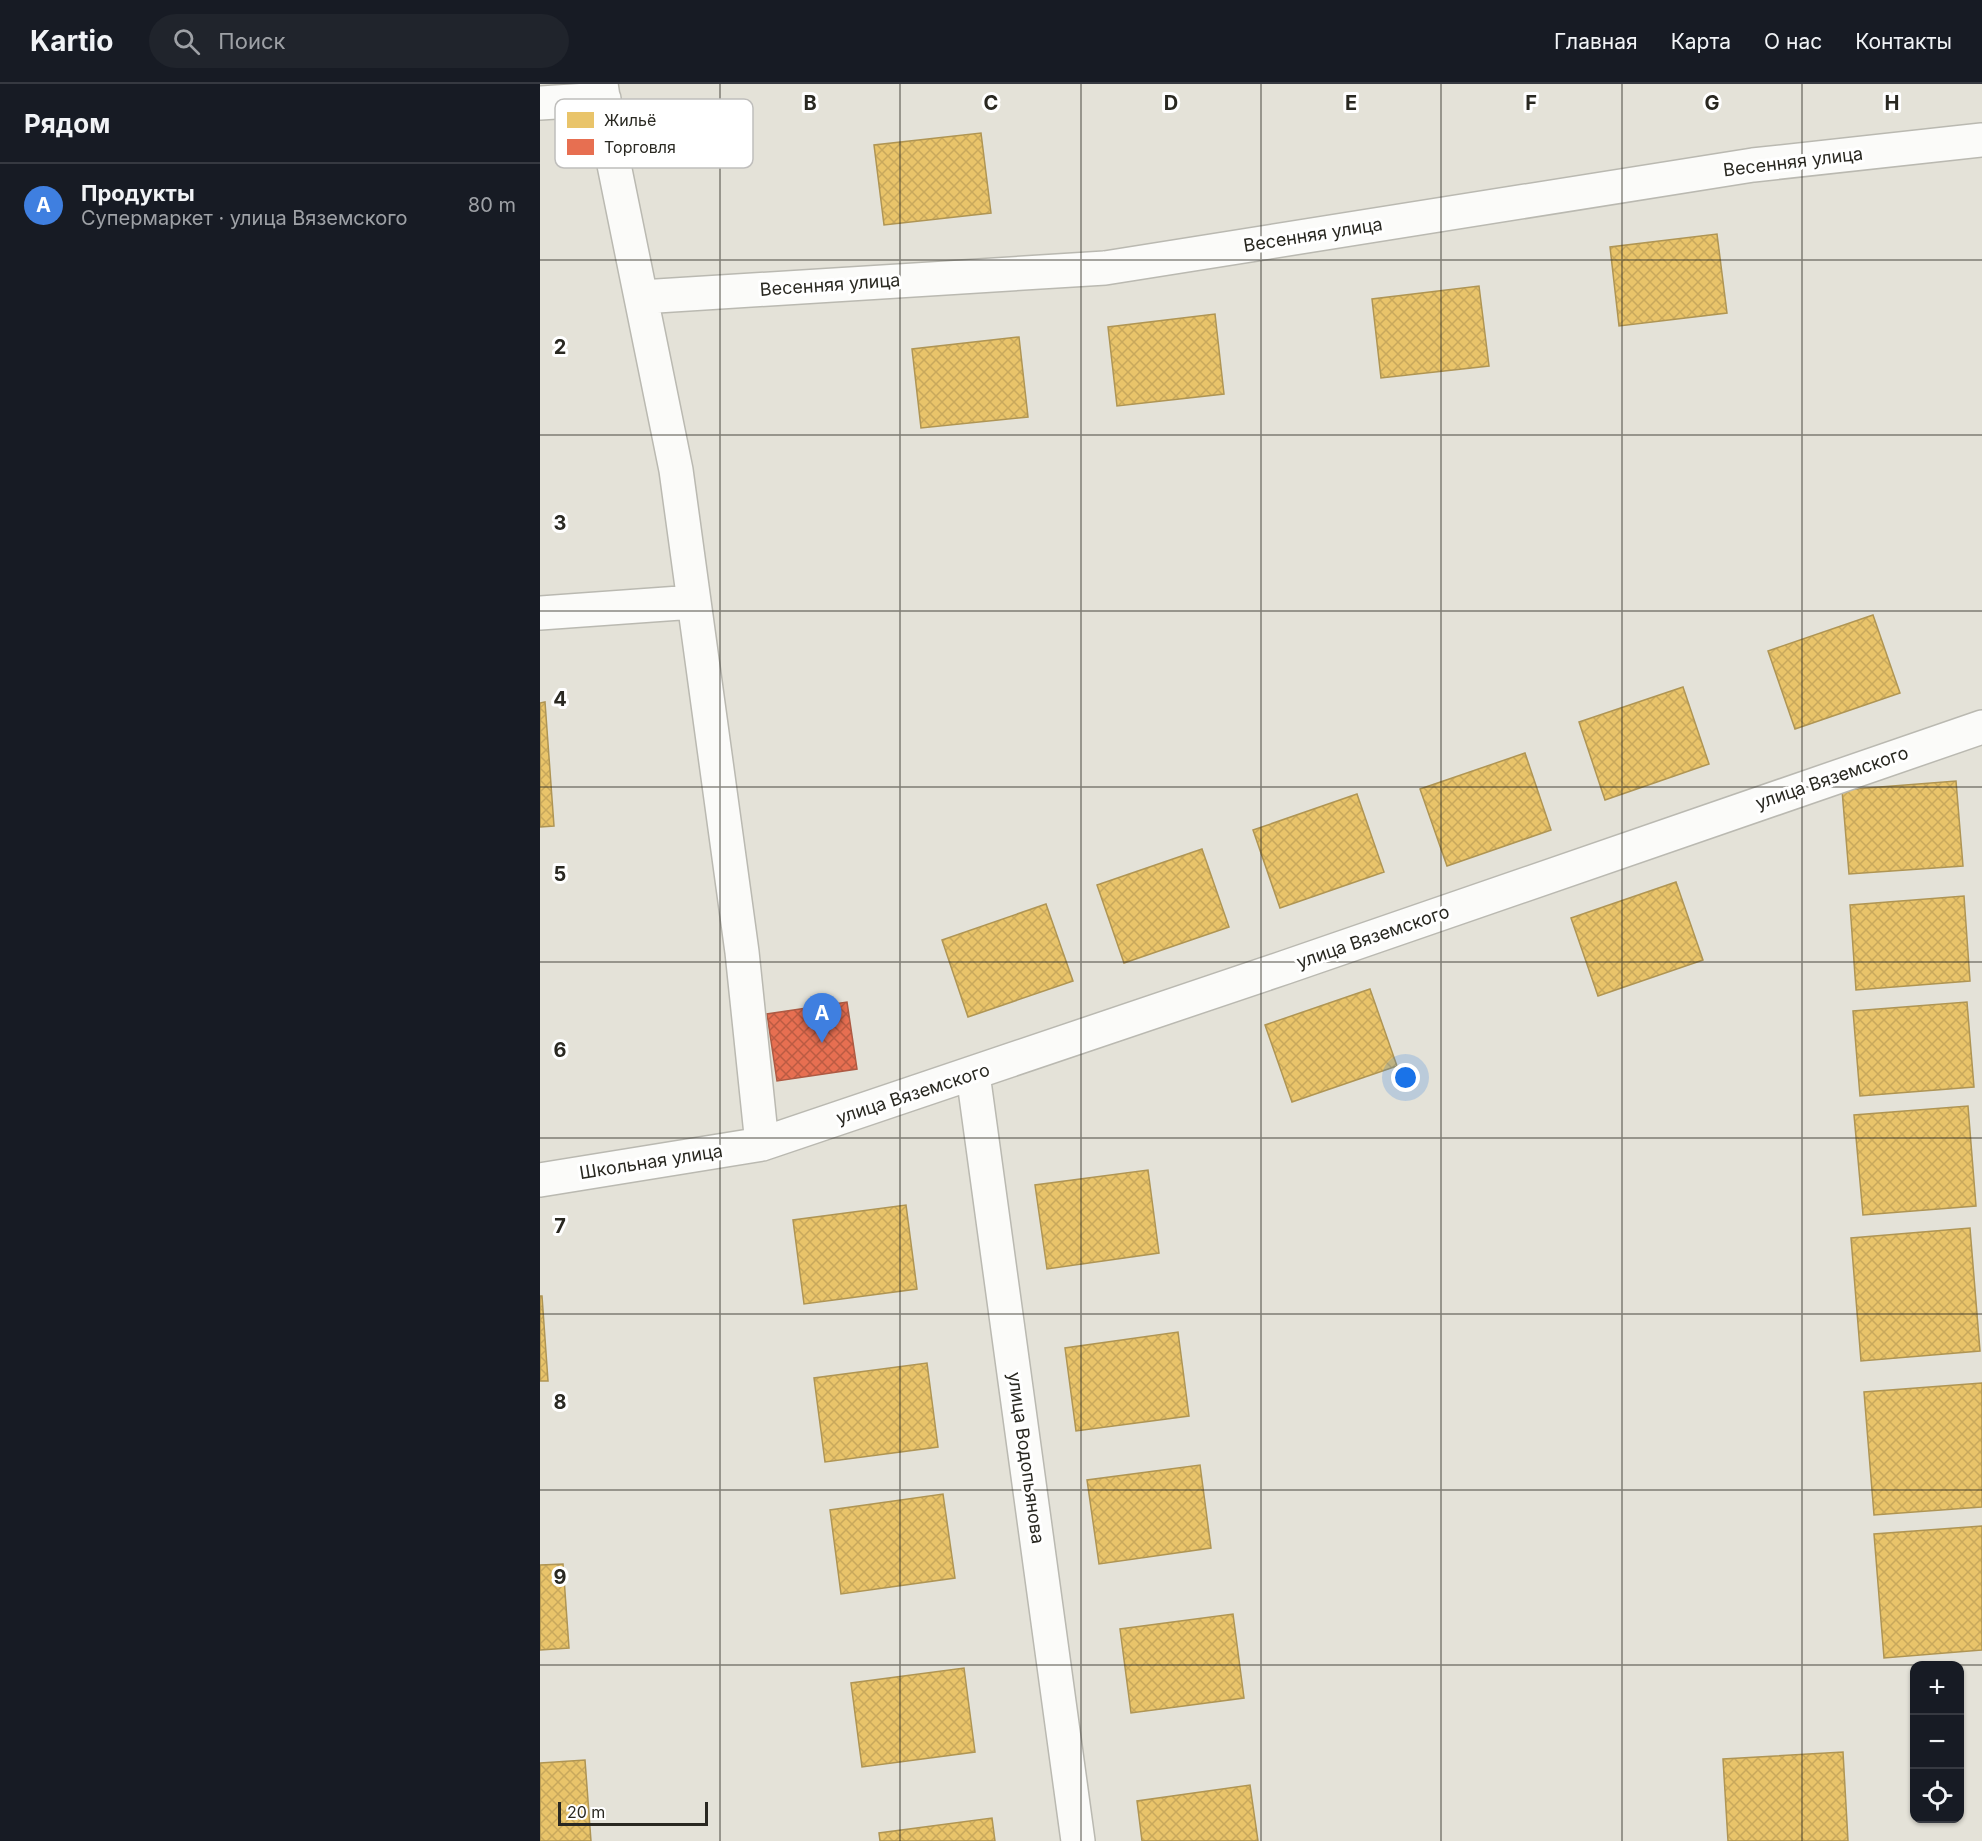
<!DOCTYPE html>
<html lang="ru">
<meta charset="utf-8">
<style>
:root{--surface:#171b24;--page:#20242c;--text:#f1f3f6;--muted:#9ea1a6;--line:#363941;--accent:#6a6961}
body{margin:0;font-family:Inter,sans-serif;background:var(--page);color:var(--text)}
.controls{position:absolute;right:18px;bottom:18px;display:grid;overflow:hidden;border-radius:12px;box-shadow:0 2px 4px #0004}
.controls button{width:54px;height:54px;display:grid;place-items:center;padding:0;border:0;border-bottom:2px solid var(--line);background:var(--surface);color:var(--text);font:30px sans-serif}
.scale{position:absolute;left:18px;bottom:15px;width:150px;box-sizing:border-box;padding-left:6px;border:3px solid #292821;border-top:0;font-size:16px;line-height:21px;white-space:nowrap;color:#292821;-webkit-text-stroke:4px #fff;paint-order:stroke}
.you{position:absolute;left:866px;top:994px;width:21px;height:21px;margin:-15px;border:4px solid #fff;border-radius:50%;background:#1a73e8;box-shadow:0 0 0 9px #1a73e833}
.badge{display:grid;place-items:center;width:39px;height:39px;border-radius:50%;background:var(--accent);color:#fff;font-size:20px;font-weight:700}
.pin{position:absolute;translate:-50% -50px;filter:drop-shadow(0 2px 3px #0008)}
.pin::after{content:'';position:absolute;top:32px;width:21px;height:18px;background:inherit;clip-path:polygon(0 0,100% 0,50% 100%)}
.list{margin:0;padding:0;list-style:none}
h2{display:flex;justify-content:space-between;align-items:center;height:78px;margin:0;padding:0 24px;font-size:26px}
h2 small{font-size:20px;font-weight:400;color:var(--muted)}
.list li{display:grid;grid-template-columns:39px 1fr auto;gap:18px;align-items:center;box-sizing:border-box;height:84px;padding:0 24px;border-top:2px solid var(--line)}
.list b{display:block;font-size:22px;white-space:nowrap}
.list p{margin:0;font-size:20px;white-space:nowrap;color:var(--muted)}
.list em{font-size:20px;font-style:normal;color:var(--muted)}
.icon{flex:none;width:33px;height:33px;fill:none;stroke:currentColor;stroke-width:2;stroke-linecap:round;stroke-linejoin:round}
.map{position:relative;flex:none;width:1442px;height:1757px;overflow:hidden}
header{display:flex;align-items:center;gap:36px;box-sizing:border-box;height:84px;padding:0 30px;background:var(--surface);border-bottom:2px solid var(--line)}
header strong{font-size:28px}
nav{display:flex;gap:33px;margin-inline-start:auto;font-size:21px}
.search{width:420px;height:54px;background:var(--page);display:flex;align-items:center;gap:15px;box-sizing:border-box;padding:0 21px;border-radius:33px;color:var(--muted);font-size:22px}
main{display:flex}
aside{flex:1;background:var(--surface)}
.map>svg:first-child{display:block}
.homes{fill:url(#homes-cross-hatch);stroke:#af9554;stroke-width:1.5}
.shops{fill:url(#shops-cross-hatch);stroke:#ae5a43;stroke-width:1.5}
.lines{fill:none;stroke-linecap:round;stroke-linejoin:round}
.minor-casing{stroke:#bab9b1;stroke-width:36}
.minor{stroke:#fbfbf9;stroke-width:33}
.grid{fill:none;stroke:#292821;stroke-width:1.5;stroke-opacity:0.55}
.labels{text-anchor:middle;stroke-width:6;stroke-linejoin:round;paint-order:stroke}
.street-label{font-size:18px;fill:#292821;stroke:#fff}
.key{fill:#fff;stroke:#bfbebc;stroke-width:1.5}
.key-label{font-size:16px;fill:#292821}
.grid-label{font-size:20px;text-anchor:middle;font-weight:bold;fill:#292821;stroke:#fff;stroke-width:6;stroke-linejoin:round;paint-order:stroke}
</style>
<header>
<strong>Kartio</strong>
<div class="search"><svg class="icon" aria-label="search" viewBox="0 0 24 24"><circle cx="10" cy="10" r="6"/><path d="M15 15l6 6"/></svg>Поиск</div>
<nav><a>Главная</a><a>Карта</a><a>О нас</a><a>Контакты</a></nav>
</header>
<main>
<aside>
<h2>Рядом<small></small></h2>
<ul class="list">
<li><span class="badge" style="background:#3f7fe0">A</span><div><b>Продукты</b><p>Супермаркет · улица Вяземского</p></div><em>80 m</em></li>
</ul>
</aside>
<div class="map">
<svg width="1442" height="1757" viewBox="0 0 1442 1757">
<defs>
<pattern id="homes-cross-hatch" width="8" height="8" patternUnits="userSpaceOnUse" patternTransform="scale(1.5)"><rect width="8" height="8" fill="#e9c46a"/><path d="M0 0l8 8M0 8l8-8" fill="none" stroke="#c8a85c"/></pattern>
<pattern id="shops-cross-hatch" width="8" height="8" patternUnits="userSpaceOnUse" patternTransform="scale(1.5)"><rect width="8" height="8" fill="#e76f51"/><path d="M0 0l8 8M0 8l8-8" fill="none" stroke="#bb5b43"/></pattern>
</defs>
<rect width="100%" height="100%" fill="#e4e2d8"/>
<path class="homes" d="M441 49 451 129 344 141 334 61Z
M1177 150 1187 229 1079 242 1070 163Z
M939 202 949 282 841 294 832 215Z
M675 230 684 310 577 322 568 243Z
M479 253 488 333 381 344 372 265Z
M1333 531 1360 609 1255 645 1228 567Z
M1143 603 1169 680 1065 716 1039 638Z
M5 618 14 742 0 743V619Z
M985 669 1011 746 907 782 880 705Z
M1416 697 1423 782 1309 790 1302 706Z
M817 710 844 788 740 824 713 746Z
M662 765 689 843 584 879 557 801Z
M1136 798 1163 876 1058 912 1031 834Z
M1424 812 1430 897 1316 906 1310 821Z
M506 820 533 897 428 933 402 856Z
M830 905 857 982 752 1018 725 941Z
M1427 918 1434 1003 1320 1012 1313 927Z
M1428 1022 1436 1122 1323 1131 1314 1031Z
M608 1086 619 1169 507 1185 495 1101Z
M366 1121 377 1205 264 1220 253 1136Z
M1430 1144 1440 1267 1321 1277 1311 1154Z
M0 1212H2L8 1297H0Z
M638 1248 649 1332 536 1347 525 1264Z
M387 1279 398 1363 285 1378 274 1294Z
M1442 1299V1423L1334 1431 1324 1308Z
M660 1381 671 1464 559 1480 547 1396Z
M403 1410 415 1494 301 1510 290 1426Z
M1442 1442V1566L1344 1574 1334 1450Z
M23 1480 29 1564 0 1566V1481Z
M693 1530 704 1614 591 1629 580 1545Z
M424 1584 435 1668 322 1683 311 1599Z
M1303 1668 1308 1757H1188L1183 1675Z
M45 1676 51 1757H0V1679Z
M710 1701 718 1757H602L597 1717Z
M452 1734 455 1757H340L339 1749Z"/>
<path class="shops" d="M307 918 317 985 237 997 227 930Z"/>
<g class="lines">
<g class="minor-casing">
<path id="minor" d="M61 0 71 66 136 386 202 868 222 1060
M0 19 64 15
M101 213 565 184 1213 81 1442 56
M0 529 154 518
M433 990 538 1757
M0 1096 222 1060 746 883 1442 643"/>
</g>
<use href="#minor" class="minor"/>
</g>
<path class="grid" d="M180 0V1757M360 0V1757M541 0V1757M721 0V1757M901 0V1757M1082 0V1757M1262 0V1757M0 176H1442M0 351H1442M0 527H1442M0 703H1442M0 878H1442M0 1054H1442M0 1230H1442M0 1406H1442M0 1581H1442"/>
<g class="labels">
<g class="street-label">
<text transform="translate(1253 78) rotate(-7)" y="6">Весенняя улица</text>
<text transform="translate(773 151) rotate(-9)" y="6">Весенняя улица</text>
<text transform="translate(290 201) rotate(-4)" y="6">Весенняя улица</text>
<text transform="translate(1292 694) rotate(-19)" y="6">улица Вяземского</text>
<text transform="translate(833 853) rotate(-19)" y="6">улица Вяземского</text>
<text transform="translate(373 1010) rotate(-18)" y="6">улица Вяземского</text>
<text transform="translate(111 1078) rotate(-9)" y="6">Школьная улица</text>
<text transform="translate(486 1374) rotate(82)" y="6">улица Водопьянова</text>
</g>
</g>
<rect x="15" y="15" width="198" height="69" rx="9" class="key"/>
<rect x="27" y="28" width="27" height="16" fill="#e9c46a"/>
<rect x="27" y="55" width="27" height="16" fill="#e76f51"/>
<g class="key-label">
<text x="64" y="42">Жильё</text>
<text x="64" y="69">Торговля</text>
</g>
<g class="grid-label">
<text x="270" y="26">B</text>
<text x="451" y="26">C</text>
<text x="631" y="26">D</text>
<text x="811" y="26">E</text>
<text x="991" y="26">F</text>
<text x="1172" y="26">G</text>
<text x="1352" y="26">H</text>
<text x="20" y="270">2</text>
<text x="20" y="446">3</text>
<text x="20" y="622">4</text>
<text x="20" y="797">5</text>
<text x="20" y="973">6</text>
<text x="20" y="1149">7</text>
<text x="20" y="1325">8</text>
<text x="20" y="1500">9</text>
</g>
</svg>
<div class="controls">
<button>+</button>
<button>−</button>
<button><svg class="icon" aria-label="locate" viewBox="0 0 24 24"><circle cx="12" cy="12" r="6"/><path d="M12 2v4M12 18v4M2 12h4M18 12h4"/></svg></button>
</div>
<div class="scale">20 m</div>
<div class="you"></div>
<div class="pin badge" style="left:282px;top:959px;background:#3f7fe0">A</div>
</div>
</main>
